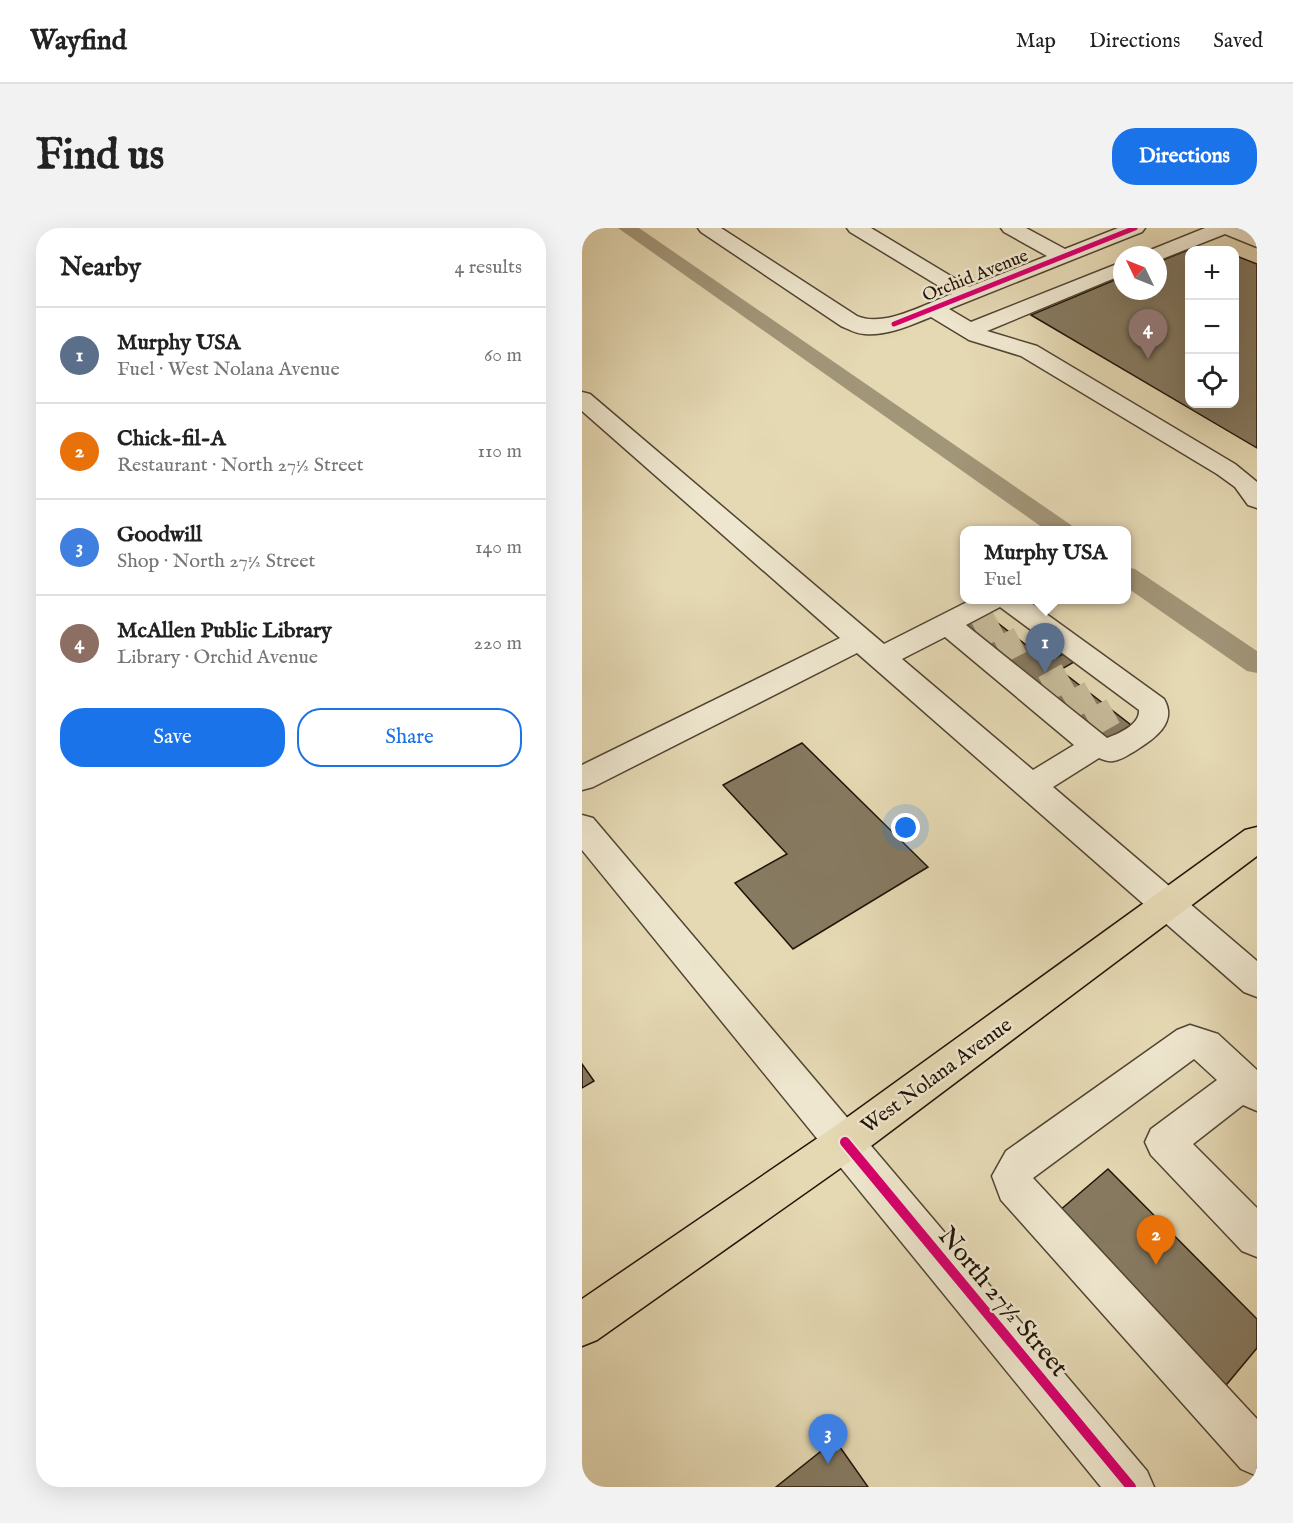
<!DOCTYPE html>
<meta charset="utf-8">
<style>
:root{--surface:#fff;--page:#f2f2f2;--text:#222;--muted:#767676;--line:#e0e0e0;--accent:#1a73e8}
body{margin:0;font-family:"IM FELL English",serif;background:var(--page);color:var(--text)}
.controls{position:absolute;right:18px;top:18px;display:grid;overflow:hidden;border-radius:12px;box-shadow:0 6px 24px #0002}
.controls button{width:54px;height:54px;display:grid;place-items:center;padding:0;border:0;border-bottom:2px solid var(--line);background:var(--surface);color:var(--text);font:30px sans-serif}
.compass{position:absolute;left:531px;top:18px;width:54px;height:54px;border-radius:50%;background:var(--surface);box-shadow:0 6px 24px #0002;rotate:313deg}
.you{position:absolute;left:324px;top:600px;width:21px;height:21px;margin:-15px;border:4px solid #fff;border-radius:50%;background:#1a73e8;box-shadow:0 0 0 9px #1a73e833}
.badge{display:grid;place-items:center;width:39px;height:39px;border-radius:50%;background:var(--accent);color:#fff;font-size:20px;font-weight:700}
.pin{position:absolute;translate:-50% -50px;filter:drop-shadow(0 2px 3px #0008)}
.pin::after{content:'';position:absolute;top:32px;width:21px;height:18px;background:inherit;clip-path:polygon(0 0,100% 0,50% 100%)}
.popup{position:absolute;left:378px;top:298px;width:171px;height:78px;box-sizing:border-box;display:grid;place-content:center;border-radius:12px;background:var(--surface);filter:drop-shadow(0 2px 4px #0005);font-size:20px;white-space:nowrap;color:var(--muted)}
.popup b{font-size:22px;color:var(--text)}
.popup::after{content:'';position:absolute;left:50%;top:100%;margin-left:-12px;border:12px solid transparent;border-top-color:var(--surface)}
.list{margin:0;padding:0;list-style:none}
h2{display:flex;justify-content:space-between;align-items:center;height:78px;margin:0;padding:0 24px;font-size:26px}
h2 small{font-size:20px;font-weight:400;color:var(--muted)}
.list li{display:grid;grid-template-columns:39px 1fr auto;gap:18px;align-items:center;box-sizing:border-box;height:96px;padding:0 24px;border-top:2px solid var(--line)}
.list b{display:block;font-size:22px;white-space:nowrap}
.list p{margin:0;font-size:20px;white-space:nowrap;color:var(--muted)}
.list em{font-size:20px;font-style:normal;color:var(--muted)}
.actions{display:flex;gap:12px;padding:18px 24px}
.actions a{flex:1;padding:14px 0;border:2px solid var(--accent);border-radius:24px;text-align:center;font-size:21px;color:var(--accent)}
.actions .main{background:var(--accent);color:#fff}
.icon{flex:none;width:33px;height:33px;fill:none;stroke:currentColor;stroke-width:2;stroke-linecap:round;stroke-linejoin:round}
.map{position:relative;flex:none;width:675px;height:1259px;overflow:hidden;border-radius:24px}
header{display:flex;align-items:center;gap:36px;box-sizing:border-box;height:84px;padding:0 30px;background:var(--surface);border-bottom:2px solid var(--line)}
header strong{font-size:28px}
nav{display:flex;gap:33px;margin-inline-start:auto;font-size:21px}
.intro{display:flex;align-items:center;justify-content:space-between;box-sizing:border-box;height:144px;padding:0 36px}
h1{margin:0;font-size:42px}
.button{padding:15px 27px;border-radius:24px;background:var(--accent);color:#fff;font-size:21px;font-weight:700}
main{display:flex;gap:36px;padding:0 36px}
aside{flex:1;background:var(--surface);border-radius:24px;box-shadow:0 6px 24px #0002}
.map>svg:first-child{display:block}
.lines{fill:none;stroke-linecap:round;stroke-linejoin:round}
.canal{fill:#a29679;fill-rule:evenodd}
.building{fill:#867a61;stroke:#201407;stroke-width:1.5}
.minor-tunnel-far1{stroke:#c7bb9a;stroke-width:27;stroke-dasharray:27 14;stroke-linecap:butt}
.minor-tunnel{stroke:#c7bb9a;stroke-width:34;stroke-dasharray:34 16;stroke-linecap:butt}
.minor-casing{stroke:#514532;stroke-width:3}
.major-casing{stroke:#201407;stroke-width:3}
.minor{fill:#eee6ce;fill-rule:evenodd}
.major{fill:#e5d9b4;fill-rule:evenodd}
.cycleway-far1-casing{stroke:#eee6ce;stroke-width:8}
.cycleway-casing{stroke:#eee6ce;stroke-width:14}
.cycleway-far1{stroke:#d6006c;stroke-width:5}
.cycleway{stroke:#d6006c;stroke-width:10}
.labels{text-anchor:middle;stroke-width:5;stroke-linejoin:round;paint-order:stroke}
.far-street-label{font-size:18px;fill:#201407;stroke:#eee6ce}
.street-label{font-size:21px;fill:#201407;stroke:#eee6ce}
.near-street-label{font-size:26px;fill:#201407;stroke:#eee6ce}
</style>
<header>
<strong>Wayfind</strong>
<nav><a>Map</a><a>Directions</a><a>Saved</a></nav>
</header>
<div class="intro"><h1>Find us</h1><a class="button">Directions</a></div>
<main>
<aside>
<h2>Nearby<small>4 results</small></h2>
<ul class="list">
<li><span class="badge" style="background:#5c6f8a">1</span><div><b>Murphy USA</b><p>Fuel · West Nolana Avenue</p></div><em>60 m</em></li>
<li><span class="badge" style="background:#e8710a">2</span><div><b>Chick-fil-A</b><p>Restaurant · North 27½ Street</p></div><em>110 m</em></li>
<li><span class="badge" style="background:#3f7fe0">3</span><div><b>Goodwill</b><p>Shop · North 27½ Street</p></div><em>140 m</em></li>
<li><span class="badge" style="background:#8d6e63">4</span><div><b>McAllen Public Library</b><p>Library · Orchid Avenue</p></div><em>220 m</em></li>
</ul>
<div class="actions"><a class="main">Save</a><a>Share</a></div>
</aside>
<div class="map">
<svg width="675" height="1259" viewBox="0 0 675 1259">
<rect width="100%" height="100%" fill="#e5d9b4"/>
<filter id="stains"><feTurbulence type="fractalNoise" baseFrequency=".00333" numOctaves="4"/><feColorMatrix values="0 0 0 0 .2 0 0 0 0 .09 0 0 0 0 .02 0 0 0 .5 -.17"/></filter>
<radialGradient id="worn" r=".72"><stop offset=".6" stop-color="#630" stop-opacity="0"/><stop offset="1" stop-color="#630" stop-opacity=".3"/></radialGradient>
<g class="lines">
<path class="canal" d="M36 0H57L489 297 492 302H464Z
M544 339 553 341 675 423V445L665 443 544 359Z"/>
</g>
<path class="building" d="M611 20 617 22H608V176H652V27L675 36V220L449 87 540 49V63H576V34Z
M399 382 466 434 481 426 492 434 478 442 549 497 527 511 379 393Z
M220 515 346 639 211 721 153 655 205 626 141 557Z
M0 836 12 853 0 860Z
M526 941 675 1091V1120L640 1162 477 983Z
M253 1212 286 1259H194Z"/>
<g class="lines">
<path class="minor-tunnel-far1" d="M396 407 417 396
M417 423 438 412
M463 461 486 448
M486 479 509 466
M508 496 531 483"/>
<path class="minor-tunnel" d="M508 496 510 495"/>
<g class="minor-casing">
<path id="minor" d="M116 0H139L275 88C302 100 343 76 370 66L268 4 265 0H289L387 59 465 28 422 4 419 0H444L483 21 536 0H563L560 4 367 81 389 94 540 34V47L405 103 455 118 653 236 675 254V280L666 277 653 259 635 246 439 128 387 112 349 89C329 97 305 108 283 106 275 106 266 101 259 98L119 4Z
M623 0H663L675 6V19L643 6 580 31 576 32V27H563L566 23Z
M0 164 8 166 302 416 389 372H445L582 471C596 495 572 511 553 523 546 527 539 532 531 533 527 534 522 532 517 530L471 559 675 733V769L662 764 275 425 11 559 0 562V537L258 410 0 183ZM418 379 557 482C558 497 536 506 525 510L384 397ZM363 409 492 517 451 542 320 431Z
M0 587 11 590 565 1243 572 1259H519L0 622Z
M608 797 636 806 675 842V883L661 877 611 916 675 980V1029L660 1023 569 927 563 914 569 901 635 852 612 831 451 950 675 1191V1248L659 1241 419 972 410 948 424 923 595 802Z"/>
</g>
<g class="major-casing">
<path id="major" d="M675 599V628L277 927 15 1112 0 1118V1071L249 901 663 602Z"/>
</g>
<use href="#minor" class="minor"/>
<use href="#major" class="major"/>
<g class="cycleway-far1-casing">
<path id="cycleway-far1" d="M312 96 553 0"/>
</g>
<g class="cycleway-casing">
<path id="cycleway" d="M263 914 549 1259"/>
</g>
<use href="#cycleway-far1" class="cycleway-far1"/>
<use href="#cycleway" class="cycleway"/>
</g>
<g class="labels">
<g class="far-street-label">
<text transform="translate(393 47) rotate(-22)" y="6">Orchid Avenue</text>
</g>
<g class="street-label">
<text transform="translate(354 847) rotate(-36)" y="7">West Nolana Avenue</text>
</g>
<g class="near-street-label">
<text transform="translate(422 1073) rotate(50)" y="9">North 27½ Street</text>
</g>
</g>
<rect width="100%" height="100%" filter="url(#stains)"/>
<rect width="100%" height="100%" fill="url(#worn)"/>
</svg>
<div class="controls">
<button>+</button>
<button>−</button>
<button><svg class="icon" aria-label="locate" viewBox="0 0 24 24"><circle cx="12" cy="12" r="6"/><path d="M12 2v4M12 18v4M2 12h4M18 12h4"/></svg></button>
</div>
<svg class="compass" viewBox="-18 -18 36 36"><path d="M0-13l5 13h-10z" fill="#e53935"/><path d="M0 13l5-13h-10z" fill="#767676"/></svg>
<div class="you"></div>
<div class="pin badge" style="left:463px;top:445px;background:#5c6f8a">1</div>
<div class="popup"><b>Murphy USA</b>Fuel</div>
<div class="pin badge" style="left:574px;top:1037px;background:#e8710a">2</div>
<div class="pin badge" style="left:246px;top:1236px;background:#3f7fe0">3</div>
<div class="pin badge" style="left:566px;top:131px;background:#8d6e63">4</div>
</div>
</main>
